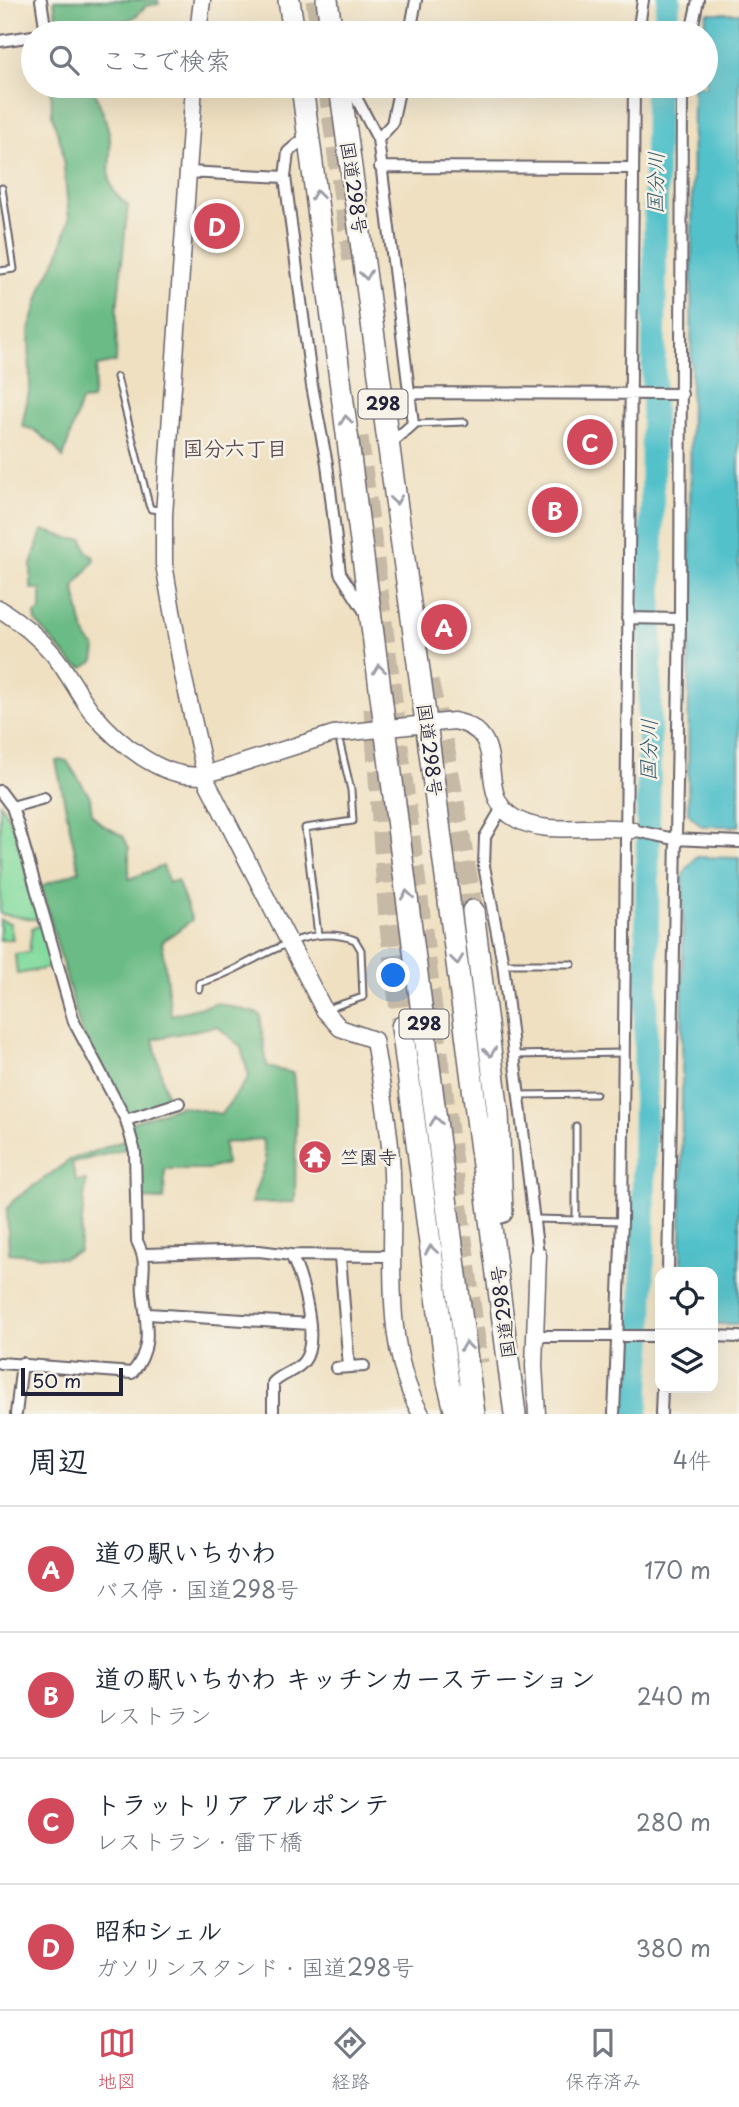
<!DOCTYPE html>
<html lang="ja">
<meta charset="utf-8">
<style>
:root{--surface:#fff;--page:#f2f2f3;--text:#1f2937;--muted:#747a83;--line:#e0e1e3;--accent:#d1495b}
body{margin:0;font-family:"Playpen Sans","Klee One",sans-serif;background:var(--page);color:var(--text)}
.controls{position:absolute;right:21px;bottom:21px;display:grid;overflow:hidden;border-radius:14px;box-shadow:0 7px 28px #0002}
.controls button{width:63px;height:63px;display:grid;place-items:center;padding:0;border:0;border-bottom:2px solid var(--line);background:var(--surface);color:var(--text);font:35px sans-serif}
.scale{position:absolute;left:21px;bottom:18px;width:102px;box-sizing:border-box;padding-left:7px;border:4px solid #22223b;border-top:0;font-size:19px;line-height:24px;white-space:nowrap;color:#22223b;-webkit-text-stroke:5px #f7f3e8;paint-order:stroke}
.you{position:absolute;left:394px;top:976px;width:24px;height:24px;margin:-18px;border:5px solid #fff;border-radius:50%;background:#1a73e8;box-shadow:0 0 0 10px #1a73e833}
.badge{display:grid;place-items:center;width:46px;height:46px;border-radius:50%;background:var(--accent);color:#fff;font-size:23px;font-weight:700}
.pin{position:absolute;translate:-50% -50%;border:4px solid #fff;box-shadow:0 2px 7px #0006}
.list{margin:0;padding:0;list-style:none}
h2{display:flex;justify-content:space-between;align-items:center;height:91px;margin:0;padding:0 28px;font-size:30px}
h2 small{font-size:23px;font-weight:400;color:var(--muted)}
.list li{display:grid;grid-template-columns:46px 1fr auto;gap:21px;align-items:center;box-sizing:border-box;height:126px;padding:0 28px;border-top:2px solid var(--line)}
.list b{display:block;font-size:26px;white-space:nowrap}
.list p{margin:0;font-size:23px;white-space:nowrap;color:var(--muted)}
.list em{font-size:23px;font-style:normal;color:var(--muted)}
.icon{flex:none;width:38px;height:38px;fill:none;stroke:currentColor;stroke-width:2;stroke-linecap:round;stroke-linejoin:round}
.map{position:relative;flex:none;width:739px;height:1414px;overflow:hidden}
.search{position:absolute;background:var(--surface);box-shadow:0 7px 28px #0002;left:21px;right:21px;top:21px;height:77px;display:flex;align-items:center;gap:18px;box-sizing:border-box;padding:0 24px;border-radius:38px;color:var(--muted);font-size:26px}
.sheet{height:595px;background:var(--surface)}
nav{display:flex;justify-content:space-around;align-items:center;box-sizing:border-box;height:98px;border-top:2px solid var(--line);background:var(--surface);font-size:19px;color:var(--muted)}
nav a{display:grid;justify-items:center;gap:4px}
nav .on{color:var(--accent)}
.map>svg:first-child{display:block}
.green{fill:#84db9e;stroke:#537e6c;stroke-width:2}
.forest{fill:#6bbb85;stroke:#466e60;stroke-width:2}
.water{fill:#53c1ca;stroke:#3a7282;stroke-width:2}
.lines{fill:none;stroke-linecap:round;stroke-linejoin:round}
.stream{stroke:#53c1ca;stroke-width:4.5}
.river{stroke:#53c1ca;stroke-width:24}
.highway-tunnel{stroke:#c6baa6;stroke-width:21;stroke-dasharray:21 10;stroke-linecap:butt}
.lane-casing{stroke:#6a646a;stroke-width:9}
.street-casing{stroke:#6a646a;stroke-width:14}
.secondary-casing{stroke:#6a646a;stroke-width:19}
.highway-casing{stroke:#6a646a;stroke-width:24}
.lane{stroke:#fff;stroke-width:5}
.street{stroke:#fff;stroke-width:10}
.secondary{stroke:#fff;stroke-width:16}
.highway{stroke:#fff;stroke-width:21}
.oneway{stroke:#9c9ca7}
.labels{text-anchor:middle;stroke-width:5;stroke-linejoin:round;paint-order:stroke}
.shield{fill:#f7f3e8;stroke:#62616f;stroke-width:2}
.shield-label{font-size:18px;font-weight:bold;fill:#22223b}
.street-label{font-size:19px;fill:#22223b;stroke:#f7f3e8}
.poi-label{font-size:19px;fill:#22223b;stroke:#f7f3e8;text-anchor:start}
.water-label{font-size:21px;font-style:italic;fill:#335a6d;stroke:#f7f3e8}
.neighbourhood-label{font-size:21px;font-weight:bold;fill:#5c4d54;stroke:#f7f3e8}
</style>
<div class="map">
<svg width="739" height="1414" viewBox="0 0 739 1414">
<rect width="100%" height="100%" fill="#f7f3e8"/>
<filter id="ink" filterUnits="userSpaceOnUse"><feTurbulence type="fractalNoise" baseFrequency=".0143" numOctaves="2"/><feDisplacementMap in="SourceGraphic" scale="14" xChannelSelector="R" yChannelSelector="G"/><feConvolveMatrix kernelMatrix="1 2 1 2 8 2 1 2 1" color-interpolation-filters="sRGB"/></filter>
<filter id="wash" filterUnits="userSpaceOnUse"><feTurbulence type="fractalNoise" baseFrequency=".00686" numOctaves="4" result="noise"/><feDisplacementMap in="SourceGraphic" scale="28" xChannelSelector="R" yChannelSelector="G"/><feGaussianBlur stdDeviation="1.57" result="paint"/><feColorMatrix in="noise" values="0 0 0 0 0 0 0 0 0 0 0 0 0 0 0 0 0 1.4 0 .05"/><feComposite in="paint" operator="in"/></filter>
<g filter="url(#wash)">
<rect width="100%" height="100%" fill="#efe0c1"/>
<path class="green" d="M0 802 14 829 40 920 0 914Z
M0 920 10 923 13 939 0 940Z
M42 925 54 967 17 974 15 954 29 952 32 928Z"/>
<path class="forest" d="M54 0H158L159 4 146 6 135 17 124 21 111 33H58Z
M51 86H92C98 100 106 118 109 133 115 163 97 184 128 205L117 309 116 362 97 366 92 400 81 401 63 458 54 446 36 431 22 426 30 386 29 330 44 282 59 254 69 220 62 147 52 115Z
M42 530 72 539H83L87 552 93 556 94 561 74 587C79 604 79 620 86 636 88 642 92 643 96 649L94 661 83 668 73 664 36 622 35 614 41 610V589H31V565Z
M62 760 67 761 90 797 92 814 101 824 123 836 129 848V879L163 866 169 883 177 880 192 920 162 942 171 1015 217 1003 260 1014 267 1067 293 1073 296 1106 295 1202 251 1203 266 1161 262 1139 224 1143 226 1164 209 1169H165L164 1200 140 1199 130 1123 180 1106 221 1114 249 1077 241 1047 217 1026 153 1039 168 1102 128 1116 81 1031 41 886 79 871 56 761Z
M128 1139 130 1148 72 1163 76 1181 86 1180 79 1251 63 1258 9 1253 7 1209 14 1200 70 1160Z"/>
<path class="water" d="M707 13H739V826H702L688 813 693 86H706V33H703Z
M696 857 739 858V1324H713V1272H681L683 874Z"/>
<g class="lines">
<path class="stream" d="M657 116H670"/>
<path class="river" d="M663 33 669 0
M636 1414 642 1340 657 86"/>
</g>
</g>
<g filter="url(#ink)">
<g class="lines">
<path class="highway-tunnel" d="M316 0 321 33
M328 86 353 260
M358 437 478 1363
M428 681 445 751 473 911
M374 708 389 919 402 1027"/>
<g class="lane-casing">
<path id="lane" d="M0 271 14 269 2 188
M117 377 149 505 151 509 162 510
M413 424 465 422
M318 935 305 828 353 821 351 790 340 744
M503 964H572
M199 989V983C251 970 299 919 355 940L361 950 363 997 327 1009
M513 1055 623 1053
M518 1095 596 1094
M535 1219 622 1221
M576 1219V1126"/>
</g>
<g class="street-casing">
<path id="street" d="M41 0 46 33
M410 33 416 0
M638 33 643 0
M691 33 698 0
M0 41 33 36
M350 86 378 139
M308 135 288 152 285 177 312 386 327 464 340 573 365 612
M380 167 632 168
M188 172 285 177
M409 393 682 394
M389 445 413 424 378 139 392 124 400 86
M627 618 680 619
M0 791 12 807 18 825 74 1022 126 1120 135 1152 137 1241C149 1266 141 1268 143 1294 146 1323 154 1348 132 1373L0 1363
M12 807 44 798
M502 808 485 837 484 866 503 964 538 1255
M632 830 674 839 739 842
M126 1120 179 1103
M145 1254 259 1251 291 1255 390 1256
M340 1257 349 1367
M668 1272 680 619 682 86
M148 1314 310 1324
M537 1336H660
M713 1336 739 1337
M336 1368 364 1366
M16 1414 22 1363
M273 1414V1383C281 1374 297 1371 304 1361 320 1340 302 1277 291 1255
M614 1414 622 1221 634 86
M661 1414 662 1388"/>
</g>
<g class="secondary-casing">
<path id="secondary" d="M198 33 202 0
M194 86 164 515V564L183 675 207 782 324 1010 340 1028 374 1040C381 1084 390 1128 392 1173 395 1249 381 1345 421 1414
M0 609C20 622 38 636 53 654 68 672 78 694 92 712 117 742 163 781 204 775L333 734 454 721C512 732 475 790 510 815 542 839 595 822 632 830
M537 1414 534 1366 538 1255"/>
</g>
<g class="highway-casing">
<path id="highway" d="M289 0 294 33
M327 0 332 33
M302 86 474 1414
M340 86 426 722 515 1414
M473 911 498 1113 502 1212
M402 1027 448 1382 456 1414"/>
</g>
<use href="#lane" class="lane"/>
<use href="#street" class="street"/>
<use href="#secondary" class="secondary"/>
<use href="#highway" class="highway"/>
</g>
<defs><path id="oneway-chevron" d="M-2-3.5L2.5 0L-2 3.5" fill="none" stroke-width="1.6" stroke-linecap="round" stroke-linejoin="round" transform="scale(1.75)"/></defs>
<g class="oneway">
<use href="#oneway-chevron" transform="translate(317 195) rotate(-97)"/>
<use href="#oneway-chevron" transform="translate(366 275) rotate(82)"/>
<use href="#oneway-chevron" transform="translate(346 420) rotate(-97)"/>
<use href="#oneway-chevron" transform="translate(396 500) rotate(82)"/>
<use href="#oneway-chevron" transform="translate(379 669) rotate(-97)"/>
<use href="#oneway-chevron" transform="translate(407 895) rotate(-97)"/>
<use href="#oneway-chevron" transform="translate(457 960) rotate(83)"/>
<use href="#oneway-chevron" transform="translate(490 1052) rotate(83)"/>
<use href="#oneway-chevron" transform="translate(436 1121) rotate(-97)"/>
<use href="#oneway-chevron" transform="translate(431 1250) rotate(-98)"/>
<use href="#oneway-chevron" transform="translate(466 1346) rotate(-97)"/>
</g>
</g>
<defs>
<g id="temple-disc" transform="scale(1.75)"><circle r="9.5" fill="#d1495b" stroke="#f7f3e8"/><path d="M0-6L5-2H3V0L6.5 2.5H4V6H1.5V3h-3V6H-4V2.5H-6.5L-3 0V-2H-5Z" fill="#fff"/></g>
</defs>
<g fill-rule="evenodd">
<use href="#temple-disc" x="315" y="1157"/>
</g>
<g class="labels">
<g class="shield">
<rect x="358.5" y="389.5" width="49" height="29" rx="5"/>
<rect x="399.5" y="1009.5" width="49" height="29" rx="5"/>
</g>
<g class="shield-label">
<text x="383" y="410">298</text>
<text x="424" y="1030">298</text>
</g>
<g class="street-label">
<text transform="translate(354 188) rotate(82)" y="7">国道298号</text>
<text transform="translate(430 750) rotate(83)" y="7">国道298号</text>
<text transform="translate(503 1312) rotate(-97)" y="7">国道298号</text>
</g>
<g class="poi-label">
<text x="340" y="1164">竺園寺</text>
</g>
<g class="water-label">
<text transform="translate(656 183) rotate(-89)" y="7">国分川</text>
<text transform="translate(649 750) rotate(-89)" y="7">国分川</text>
</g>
<g class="neighbourhood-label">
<text x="235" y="456">国分六丁目</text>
</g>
</g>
</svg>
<div class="controls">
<button><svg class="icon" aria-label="locate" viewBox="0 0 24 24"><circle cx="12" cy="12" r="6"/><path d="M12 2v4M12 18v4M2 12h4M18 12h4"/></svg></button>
<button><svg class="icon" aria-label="layers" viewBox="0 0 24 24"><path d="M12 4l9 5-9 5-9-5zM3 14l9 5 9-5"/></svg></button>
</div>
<div class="scale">50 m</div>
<div class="you"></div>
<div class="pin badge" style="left:444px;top:627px">A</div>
<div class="pin badge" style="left:555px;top:510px">B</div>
<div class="pin badge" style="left:590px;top:442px">C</div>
<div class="pin badge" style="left:217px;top:226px">D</div>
<div class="search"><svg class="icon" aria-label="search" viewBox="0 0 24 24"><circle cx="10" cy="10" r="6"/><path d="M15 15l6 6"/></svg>ここで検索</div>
</div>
<section class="sheet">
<h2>周辺<small>4件</small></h2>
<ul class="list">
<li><span class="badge">A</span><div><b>道の駅いちかわ</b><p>バス停 · 国道298号</p></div><em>170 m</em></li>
<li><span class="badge">B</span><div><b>道の駅いちかわ キッチンカーステーション</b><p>レストラン</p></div><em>240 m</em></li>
<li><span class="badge">C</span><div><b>トラットリア アルポンテ</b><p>レストラン · 雷下橋</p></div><em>280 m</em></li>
<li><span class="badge">D</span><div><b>昭和シェル</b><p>ガソリンスタンド · 国道298号</p></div><em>380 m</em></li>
</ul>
</section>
<nav>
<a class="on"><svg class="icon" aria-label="map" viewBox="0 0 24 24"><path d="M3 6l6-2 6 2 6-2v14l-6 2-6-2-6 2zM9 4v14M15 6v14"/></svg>地図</a>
<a><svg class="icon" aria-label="directions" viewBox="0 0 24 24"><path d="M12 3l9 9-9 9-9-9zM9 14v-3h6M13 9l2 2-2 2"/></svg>経路</a>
<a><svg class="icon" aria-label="saved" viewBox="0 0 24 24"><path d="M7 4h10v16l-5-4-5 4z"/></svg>保存済み</a>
</nav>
